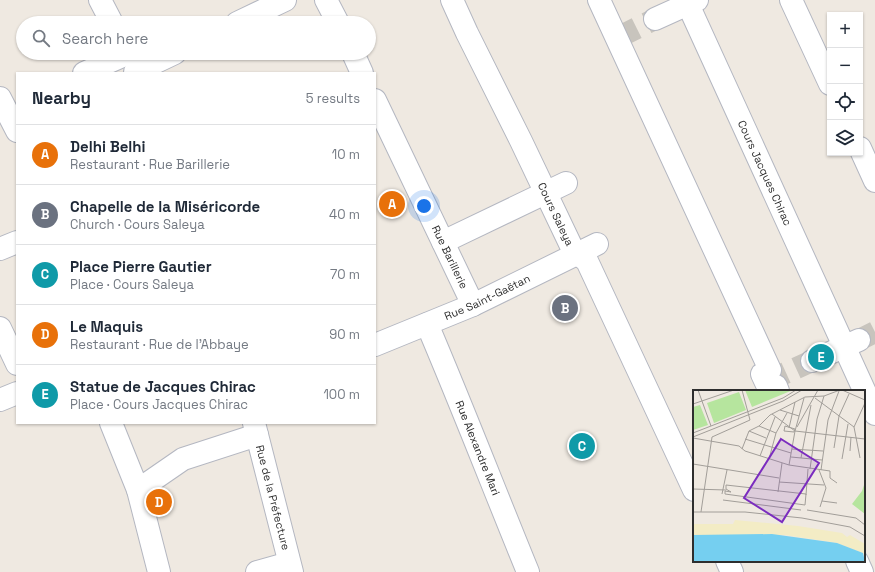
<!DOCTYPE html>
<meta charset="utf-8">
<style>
:root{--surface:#fff;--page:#f2f2f3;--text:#1f2937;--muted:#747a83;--line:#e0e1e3;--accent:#2563eb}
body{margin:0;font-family:"Space Grotesk",sans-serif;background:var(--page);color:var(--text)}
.controls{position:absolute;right:12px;top:12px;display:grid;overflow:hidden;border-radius:0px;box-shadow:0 1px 3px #0004}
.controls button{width:36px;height:36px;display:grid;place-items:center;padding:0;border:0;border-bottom:1px solid var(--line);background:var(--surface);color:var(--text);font:20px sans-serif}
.you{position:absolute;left:424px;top:206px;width:14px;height:14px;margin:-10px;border:3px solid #fff;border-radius:50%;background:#1a73e8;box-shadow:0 0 0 6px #1a73e833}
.badge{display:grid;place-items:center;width:26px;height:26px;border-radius:50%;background:var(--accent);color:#fff;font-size:13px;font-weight:700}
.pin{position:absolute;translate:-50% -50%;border:2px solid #fff;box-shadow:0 1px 4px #0006}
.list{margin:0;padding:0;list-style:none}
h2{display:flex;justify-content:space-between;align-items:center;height:52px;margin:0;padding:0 16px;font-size:17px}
h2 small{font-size:13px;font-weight:400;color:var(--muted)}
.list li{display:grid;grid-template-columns:26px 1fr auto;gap:12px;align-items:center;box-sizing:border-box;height:60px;padding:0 16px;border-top:1px solid var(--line)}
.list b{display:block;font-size:15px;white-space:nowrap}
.list p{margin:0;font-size:13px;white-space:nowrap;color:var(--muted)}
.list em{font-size:13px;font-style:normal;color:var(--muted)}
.icon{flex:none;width:22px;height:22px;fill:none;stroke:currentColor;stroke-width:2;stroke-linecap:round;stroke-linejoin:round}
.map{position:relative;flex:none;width:875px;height:572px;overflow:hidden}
.search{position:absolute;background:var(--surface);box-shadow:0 1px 3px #0004;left:16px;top:16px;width:360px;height:44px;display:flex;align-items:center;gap:10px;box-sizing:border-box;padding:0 14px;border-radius:22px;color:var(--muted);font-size:15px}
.panel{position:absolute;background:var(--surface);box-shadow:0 1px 3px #0004;left:16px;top:72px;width:360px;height:352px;border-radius:0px}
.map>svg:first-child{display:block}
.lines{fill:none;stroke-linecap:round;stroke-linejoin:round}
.street-tunnel{stroke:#c8c4bd;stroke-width:22;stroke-dasharray:22 11;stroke-linecap:butt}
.street-casing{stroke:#b4b7c1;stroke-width:24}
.secondary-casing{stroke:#b4b7c1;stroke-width:24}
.street{stroke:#fff;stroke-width:22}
.secondary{stroke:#fff;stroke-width:22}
.labels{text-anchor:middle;stroke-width:4;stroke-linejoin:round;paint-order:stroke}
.street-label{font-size:11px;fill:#2e2e2e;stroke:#fff}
.inset-road{fill:none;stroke:#a29e99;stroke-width:1}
.view{fill:#7b2cbf;fill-opacity:0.15;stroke:#7b2cbf;stroke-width:2}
.inset-edge{fill:none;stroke:#2e2e2e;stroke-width:2}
</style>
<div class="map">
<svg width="875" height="572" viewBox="0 0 875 572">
<rect width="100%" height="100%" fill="#efe9e1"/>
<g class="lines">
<path class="street-tunnel" d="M617 38 655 19
M859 340 875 332
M766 382 812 361"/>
<g class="street-casing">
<g id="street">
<path d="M100 0 112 23"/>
<path d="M326 0 338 23"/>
<path id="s1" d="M452 0 467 33 521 141 573 250 587 261 694 490"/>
<path d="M599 0 770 370 762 374 769 389 776 386 778 391"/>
<path id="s2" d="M686 0 875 414"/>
<path d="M655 19 697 0"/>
<path d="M237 23 285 0"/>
<path d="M353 53 362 73"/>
<path d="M135 72 175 53"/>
<path d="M84 73 127 54"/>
<path d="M0 98 17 131"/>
<path id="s3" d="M375 100 473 305"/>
<path d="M443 242 566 183"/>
<path d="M0 249 17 242"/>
<path id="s4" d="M427 324C462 406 494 489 528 572"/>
<path d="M0 328 17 364"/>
<path id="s5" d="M375 345 473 305 597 244"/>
<path d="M812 361 859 340"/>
<path d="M0 400 17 393"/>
<path d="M111 423 138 490 159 572"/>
<path id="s6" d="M254 423 292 572"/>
<path d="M138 490 183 459 257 435"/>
<path d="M727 561 732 572"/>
<path d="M857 561 862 572"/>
<path d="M257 572 289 563"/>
</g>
</g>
<g class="secondary-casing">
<path id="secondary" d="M791 0 830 84
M860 148 875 181"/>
</g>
<use href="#street" class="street"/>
<use href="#secondary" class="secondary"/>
</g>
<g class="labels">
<g class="street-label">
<text dy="4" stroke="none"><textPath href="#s2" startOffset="190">Cours Jacques Chirac</textPath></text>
<text dy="4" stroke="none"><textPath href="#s1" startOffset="238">Cours Saleya</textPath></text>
<text dy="4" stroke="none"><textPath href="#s3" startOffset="174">Rue Barillerie</textPath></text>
<text dy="4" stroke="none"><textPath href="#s5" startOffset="122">Rue Saint-Gaëtan</textPath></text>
<text dy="4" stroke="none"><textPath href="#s4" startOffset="134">Rue Alexandre Mari</textPath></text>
<text dy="4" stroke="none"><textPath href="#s6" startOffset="77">Rue de la Préfecture</textPath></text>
</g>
</g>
<g transform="translate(693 390)">
<rect width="172" height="172" fill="#efe9e1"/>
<path d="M52 0H100L59 17ZM46 2 53 20 21 33 14 13ZM7 15 15 35 0 40V17ZM172 92V124L159 114 169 101Z" fill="#b6e59e"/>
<path d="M42 130 105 136 149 143 154 147 157 145 172 154V164L144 153 92 145H0V134H40Z" fill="#f3ecc5"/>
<path d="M79 144 144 153 170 163 172 172H0V145Z" fill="#75cff0"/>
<path class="inset-road" d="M5 0 18 36M149 0 172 10M122 8 161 37 167 68M0 14 41 0M87 20 106 26M79 24 102 41 172 49M66 36 83 43M92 36 102 39 101 42 91 41ZM104 37 125 0M161 37 172 13M96 38 102 12M56 41 73 48M0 43 90 8 103 0M0 47 90 11 109 0M0 48 46 56 52 61 96 75 137 81V88L144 93M52 49 98 63M141 58 146 26 156 4M49 59 56 41 66 36 77 25 112 7 131 6 147 0M99 59 130 61M157 61 158 47M67 66 82 27M98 67 129 70M108 68 118 15M76 69 83 43 94 23M149 69 155 34M0 74 86 88M96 75 102 41 111 8M117 79 124 29 131 6M126 80 133 98 127 117M128 80 135 30 146 1M86 92 131 95M33 95 113 104 112 115 32 104V101L38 102 33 99ZM0 99 33 100M85 102 89 73M29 104 34 80M113 105 115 79M30 110 108 120M129 111 144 113M114 120 163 128 172 135M0 122H52L109 128 157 137 172 146M8 122 19 47 57 30 49 0"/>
<path class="view" d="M88 49 126 73 89 132 51 108Z"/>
<rect width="172" height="172" class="inset-edge"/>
</g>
</svg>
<div class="controls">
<button>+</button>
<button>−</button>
<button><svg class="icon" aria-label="locate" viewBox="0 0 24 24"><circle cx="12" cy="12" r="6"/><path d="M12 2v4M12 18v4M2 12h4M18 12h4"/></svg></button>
<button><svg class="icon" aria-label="layers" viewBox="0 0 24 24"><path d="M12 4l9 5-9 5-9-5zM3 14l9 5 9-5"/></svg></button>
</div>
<div class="you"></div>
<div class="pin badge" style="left:392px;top:204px;background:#e8710a">A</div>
<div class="pin badge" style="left:565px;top:308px;background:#6b7280">B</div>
<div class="pin badge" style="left:582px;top:446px;background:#0f9aa8">C</div>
<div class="pin badge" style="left:159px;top:502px;background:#e8710a">D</div>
<div class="pin badge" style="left:821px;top:357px;background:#0f9aa8">E</div>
<div class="search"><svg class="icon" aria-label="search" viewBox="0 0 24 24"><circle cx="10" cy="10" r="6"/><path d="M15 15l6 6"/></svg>Search here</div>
<section class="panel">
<h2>Nearby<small>5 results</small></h2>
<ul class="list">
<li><span class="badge" style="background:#e8710a">A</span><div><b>Delhi Belhi</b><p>Restaurant · Rue Barillerie</p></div><em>10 m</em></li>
<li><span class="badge" style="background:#6b7280">B</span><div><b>Chapelle de la Miséricorde</b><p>Church · Cours Saleya</p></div><em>40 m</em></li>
<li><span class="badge" style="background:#0f9aa8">C</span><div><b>Place Pierre Gautier</b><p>Place · Cours Saleya</p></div><em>70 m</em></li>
<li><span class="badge" style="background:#e8710a">D</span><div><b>Le Maquis</b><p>Restaurant · Rue de l'Abbaye</p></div><em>90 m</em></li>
<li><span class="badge" style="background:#0f9aa8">E</span><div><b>Statue de Jacques Chirac</b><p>Place · Cours Jacques Chirac</p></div><em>100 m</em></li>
</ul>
</section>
</div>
